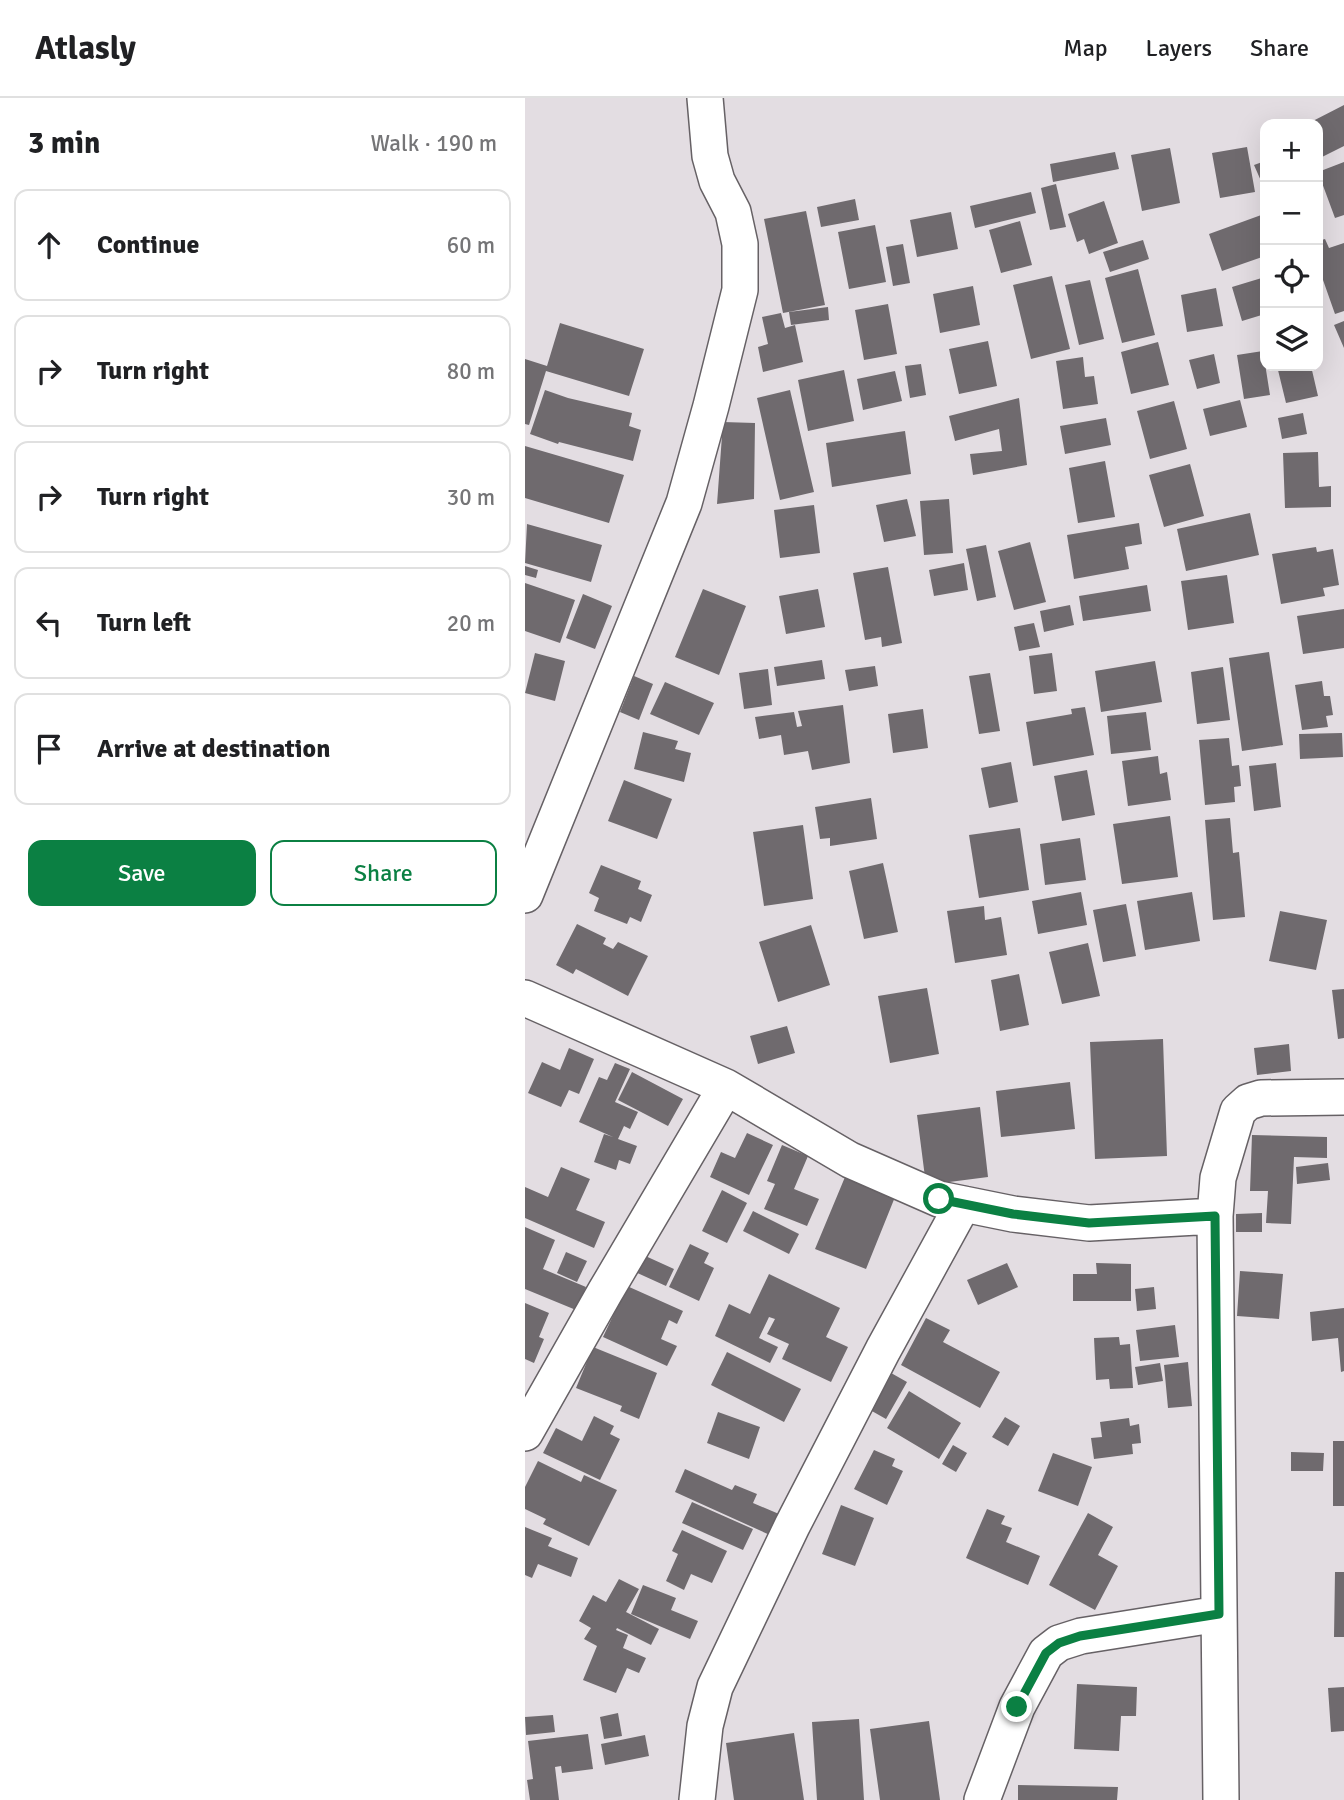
<!DOCTYPE html>
<meta charset="utf-8">
<style>
:root{--surface:#fff;--page:#f2f2f2;--text:#202124;--muted:#757577;--line:#e0e0e0;--accent:#0b8043}
body{margin:0;font-family:Signika,sans-serif;background:var(--page);color:var(--text)}
.controls{position:absolute;right:21px;top:21px;display:grid;overflow:hidden;border-radius:14px;box-shadow:0 7px 28px #0002}
.controls button{width:63px;height:63px;display:grid;place-items:center;padding:0;border:0;border-bottom:2px solid var(--line);background:var(--surface);color:var(--text);font:35px sans-serif}
.stop{position:absolute;width:21px;height:21px;margin:-16px;border:5px solid #0b8043;border-radius:50%;background:#fff}
.stop.end{background:#0b8043;border-color:#fff;box-shadow:0 2px 7px #0008}
.list{margin:0;padding:0;list-style:none}
h2{display:flex;justify-content:space-between;align-items:center;height:91px;margin:0;padding:0 28px;font-size:30px}
h2 small{font-size:23px;font-weight:400;color:var(--muted)}
.list li{display:grid;grid-template-columns:46px 1fr auto;gap:21px;align-items:center;box-sizing:border-box;height:112px;margin:0 14px 14px;padding:0 14px;border:2px solid var(--line);border-radius:14px}
.list b{display:block;font-size:26px;white-space:nowrap}
.list em{font-size:23px;font-style:normal;color:var(--muted)}
.actions{display:flex;gap:14px;padding:21px 28px}
.actions a{flex:1;padding:16px 0;border:2px solid var(--accent);border-radius:14px;text-align:center;font-size:24px;color:var(--accent)}
.actions .main{background:var(--accent);color:#fff}
.icon{flex:none;width:38px;height:38px;fill:none;stroke:currentColor;stroke-width:2;stroke-linecap:round;stroke-linejoin:round}
.map{position:relative;flex:none;width:819px;height:1702px;overflow:hidden}
header{display:flex;align-items:center;gap:42px;box-sizing:border-box;height:98px;padding:0 35px;background:var(--surface);border-bottom:2px solid var(--line)}
header strong{font-size:33px}
nav{display:flex;gap:38px;margin-inline-start:auto;font-size:24px}
main{display:flex}
aside{flex:1;background:var(--surface)}
.map>svg:first-child{display:block}
.building{fill:#6f6a6e}
.lines{fill:none;stroke-linecap:round;stroke-linejoin:round}
.minor-casing{stroke:#666165;stroke-width:38}
.minor{stroke:#fff;stroke-width:35}
.route{stroke:#0b8043;stroke-width:9}
</style>
<header>
<strong>Atlasly</strong>
<nav><a>Map</a><a>Layers</a><a>Share</a></nav>
</header>
<main>
<aside>
<h2>3 min<small>Walk · 190 m</small></h2>
<ul class="list">
<li><svg class="icon" aria-label="ahead" viewBox="0 0 24 24"><path d="M12 20V5M6 11l6-6 6 6"/></svg><div><b>Continue</b></div><em>60 m</em></li>
<li><svg class="icon" aria-label="right" viewBox="0 0 24 24"><path d="M7 20v-9h11M14 6l5 5-5 5"/></svg><div><b>Turn right</b></div><em>80 m</em></li>
<li><svg class="icon" aria-label="right" viewBox="0 0 24 24"><path d="M7 20v-9h11M14 6l5 5-5 5"/></svg><div><b>Turn right</b></div><em>30 m</em></li>
<li><svg class="icon" aria-label="left" viewBox="0 0 24 24"><path d="M17 20v-9H6M10 6l-5 5 5 5"/></svg><div><b>Turn left</b></div><em>20 m</em></li>
<li><svg class="icon" aria-label="arrive" viewBox="0 0 24 24"><path d="M6 21V4h12l-3 4 3 4H6"/></svg><div><b>Arrive at destination</b></div></li>
</ul>
<div class="actions"><a class="main">Save</a><a>Share</a></div>
</aside>
<div class="map">
<svg width="819" height="1702" viewBox="0 0 819 1702">
<rect width="100%" height="100%" fill="#e3dde2"/>
<path class="building" d="M819 7V48L793 61V26H782Z
M722 49 730 94 695 100 687 55Z
M645 50 655 105 617 113 606 57Z
M590 54 594 71 528 84 525 66Z
M740 63V92L729 67Z
M819 64V117L810 120 793 74Z
M531 86 541 129 525 132 516 90Z
M506 94 511 115 450 130 445 108Z
M330 101 334 122 296 129 292 109Z
M579 103 593 145 564 156 559 141 552 144 543 116Z
M281 113 300 207 258 215 239 121Z
M426 114 433 151 392 159 385 122Z
M739 116 740 158 697 173 684 136Z
M495 123 507 167 476 175 464 132Z
M350 127 361 184 324 191 313 134Z
M800 141 804 150 819 145V213L810 216 798 182 793 184V143Z
M618 142 624 161 585 174 578 154Z
M378 146 385 185 368 188 361 149Z
M613 171 630 237 597 245 580 180Z
M527 178 545 251 506 261 488 187Z
M740 179V216L717 223 707 189Z
M565 182 579 241 554 247 540 187Z
M448 188 455 227 415 235 408 196Z
M691 190 698 228 662 234 656 197Z
M363 206 372 256 339 262 330 212Z
M303 209 304 222 266 227 264 214Z
M256 215 260 230 270 227 278 264 238 274 233 249 243 246 237 219Z
M819 223V250L809 227Z
M35 225 119 251 104 298 21 273 4 327 0 326V261L22 268Z
M463 243 472 288 434 296 424 251Z
M633 244 644 287 606 296 596 254Z
M738 253 745 297 719 301 712 257Z
M689 256 695 285 672 291 664 262Z
M558 259 560 279 569 278 573 306 538 311 531 263Z
M396 266 401 297 385 300 380 268Z
M752 268H786L793 298 761 305Z
M319 272 329 323 283 333 273 282Z
M370 273 377 303 338 312 332 281Z
M20 292 43 300 107 315 104 328 116 332 108 363 34 344 33 346 5 336Z
M265 292 289 394 255 402 232 300Z
M494 300 502 367 448 377 445 356 477 353 474 331 430 343 424 318Z
M715 302 722 329 685 338 678 311Z
M649 303 662 351 625 361 612 313Z
M778 315 782 336 757 341 753 320Z
M581 320 586 347 540 356 535 328Z
M198 324 230 325 229 401 192 406Z
M380 333 386 376 307 389 301 345Z
M0 348 99 377 84 425 0 400Z
M793 354 794 389 806 388V409L760 410 758 355Z
M580 363 590 419 553 425 544 370Z
M665 366 679 418 639 429 624 377Z
M382 401 391 438 359 444 351 407Z
M424 401 428 455 399 457 395 403Z
M289 407 295 455 255 460 249 412Z
M725 415 734 457 661 473 652 431Z
M614 425 617 446 600 449 604 471 549 481 542 437Z
M2 426 77 447 66 484 0 465Z
M505 444 521 504 489 512 473 453Z
M461 447 471 499 452 503 441 451Z
M791 449 792 454 808 451 814 487 798 490 800 498 756 506 747 456Z
M439 465 443 492 409 498 404 472Z
M0 468 13 472 11 480 0 477Z
M363 469 377 545 357 549 356 539 340 542 328 475Z
M702 477 709 525 663 532 656 483Z
M0 485 50 502 35 545 0 533Z
M622 487 626 513 558 523 554 498Z
M178 491 221 508 194 577 150 559Z
M293 491 300 529 261 536 254 498Z
M58 496 87 508 70 551 41 540Z
M545 507 549 527 519 534 515 513Z
M819 511V550L778 556 772 518Z
M509 525 515 549 494 553 489 529Z
M744 554 758 647 717 653 704 560Z
M10 555 40 563 30 603 0 595Z
M527 555 532 593 509 596 504 558Z
M297 562 300 581 252 588 249 569Z
M630 563 637 604 576 614 570 573Z
M350 568 353 588 324 593 320 572Z
M698 569 705 622 672 626 666 574Z
M243 571 247 607 219 611 214 575Z
M465 575 475 633 454 636 444 578Z
M109 578 128 586 114 622 95 614Z
M797 583 799 598H805L808 617 801 618 803 629 777 632 770 587Z
M140 584 189 605 174 637 125 616Z
M318 607 325 665 287 672 283 653 259 657 256 637 234 641 230 619 269 614 272 629 277 628 273 613Z
M560 609 569 657 508 668 501 624 547 616 546 611Z
M398 611 403 650 368 655 363 616Z
M621 614 626 652 586 656 582 618Z
M118 634 153 643 150 651 166 655 159 684 109 671Z
M817 635 818 659 775 661 774 636Z
M704 640 707 668 714 667 716 688 709 689 710 704 680 707 674 642Z
M633 658 635 676 642 674 646 702 603 708 597 663Z
M486 664 493 704 464 710 456 670Z
M751 665 756 709 729 713 724 668Z
M562 672 570 717 537 723 529 678Z
M99 682 147 701 132 741 83 723Z
M346 700 352 741 305 748V740L295 741 290 709Z
M645 718 653 779 597 786 588 726Z
M705 720 708 755 714 754 720 819 688 822 680 722Z
M278 727 288 801 239 808 228 734Z
M495 730 504 792 454 800 444 737Z
M555 740 561 782 520 787 515 746Z
M358 765 373 834 339 841 324 773Z
M76 767 116 783 113 791 127 797 116 824 105 819 102 826 69 813 74 800 64 795Z
M556 794 562 827 513 836 507 803Z
M667 794 675 843 620 852 612 803Z
M601 806 611 858 578 864 568 812Z
M459 808 460 822 476 819 482 857 430 865 422 813Z
M755 813 802 822 791 872 744 863Z
M52 826 81 840 78 846 88 851 93 844 123 858 103 898 51 871 48 876 31 867Z
M286 827 305 887 253 904 234 844Z
M563 845 575 898 537 906 524 854Z
M494 876 504 927 475 933 466 882Z
M402 890 414 956 365 965 353 898Z
M819 891V940L813 941 807 892Z
M262 928 270 955 233 966 225 938Z
M638 941 642 1058 570 1061 565 944Z
M764 946 766 973 732 977 729 950Z
M44 950 69 961 54 996 44 992 36 1009 3 995 17 964 35 972Z
M90 965 105 971 90 1004 113 1014 105 1031 99 1028 93 1041 112 1048 105 1066 94 1062 91 1072 69 1064 79 1036 88 1039 54 1024 74 979 82 982Z
M107 974 158 1001 143 1028 93 1002Z
M545 984 550 1031 476 1039 471 993Z
M455 1009 463 1079 401 1087 392 1017Z
M222 1035 248 1047 224 1097 185 1079 196 1054 210 1060Z
M727 1037 802 1039V1060L769 1059 766 1126 741 1125 743 1093H725Z
M257 1047 283 1058 269 1091 294 1101 282 1128 239 1111 250 1086 242 1083Z
M803 1065 805 1082 772 1086 771 1069Z
M36 1069 65 1081 51 1112 80 1124 69 1150 0 1120V1089L23 1099Z
M320 1079 370 1099 341 1171 290 1151Z
M197 1092 222 1105 202 1145 177 1133Z
M228 1113 274 1136 264 1156 218 1133Z
M737 1115V1134H711V1116Z
M0 1129 30 1142 18 1171 61 1189 51 1212 0 1191Z
M165 1146 184 1155 179 1165 189 1170 174 1203 144 1189Z
M41 1154 62 1163 52 1184 32 1175Z
M116 1156 149 1171 141 1188 108 1173Z
M482 1165 493 1189 453 1207 442 1182Z
M571 1165 606 1166V1203H548V1176H572Z
M715 1173 758 1176 754 1221 712 1218Z
M244 1176 315 1210 301 1239 323 1249 306 1284 257 1261 264 1246 242 1236 250 1221 244 1219 234 1240 253 1249 245 1265 190 1238 204 1206 225 1216Z
M102 1188 158 1213 152 1226 144 1222 136 1241 152 1248 142 1268 78 1239Z
M629 1189 631 1211 612 1213 610 1191Z
M0 1205 24 1215 14 1239 19 1241 9 1265 0 1261Z
M819 1210V1273L816 1274 813 1240 787 1243 785 1214Z
M401 1220 425 1232 418 1244 475 1274 455 1310 376 1267Z
M650 1227 654 1259 615 1263 611 1232Z
M594 1239 595 1247 605 1246 608 1290 585 1291 584 1281 571 1282 569 1240Z
M68 1249 132 1275 114 1321 95 1313 97 1308 51 1290Z
M202 1254 276 1291 259 1324 186 1287Z
M663 1264 667 1308 643 1310 639 1267Z
M635 1265 638 1283 613 1287 610 1269Z
M359 1271 382 1284 361 1321 338 1308Z
M384 1293 436 1325 414 1361 362 1330Z
M193 1314 235 1329 224 1361 182 1345Z
M69 1318 89 1328 85 1336 95 1341 75 1382 18 1355 31 1330 57 1343Z
M480 1319 495 1328 483 1348 467 1339Z
M604 1320 605 1328 614 1326 616 1345 607 1346 608 1356 569 1361 566 1340 577 1339 575 1324Z
M808 1343H819V1408H808Z
M428 1347 442 1355 431 1374 417 1366Z
M349 1352 370 1361 367 1368 378 1373 362 1407 329 1391Z
M766 1354 799 1355 798 1373H766Z
M528 1355 567 1369 553 1408 513 1393Z
M13 1363 56 1384 59 1377 92 1392 64 1448 18 1426 21 1421 0 1411V1389Z
M160 1371 207 1392 210 1387 232 1396 228 1405 254 1416 245 1437 150 1394Z
M167 1404 228 1431 218 1452 157 1425Z
M316 1407 349 1420 330 1468 297 1456Z
M462 1411 480 1418 476 1426 487 1430 481 1444 515 1458 503 1487 441 1460Z
M563 1415 588 1429 573 1457 593 1468 570 1512 524 1487Z
M0 1429 27 1440 23 1448 53 1460 46 1479 13 1466 7 1480 0 1477Z
M157 1432 202 1453 187 1485 166 1476 159 1492 141 1483 153 1456 147 1453Z
M810 1474H819V1539H809Z
M94 1481 114 1491 101 1514 134 1531 126 1547 92 1530 91 1532 103 1537 98 1550 121 1560 114 1575 102 1570 91 1595 58 1582 72 1548 59 1541 66 1530 54 1523 68 1497 81 1504Z
M118 1487 151 1500 146 1512 173 1523 165 1541 106 1516Z
M552 1586 612 1589 611 1618H596L594 1653 549 1651Z
M819 1589V1633L806 1634 803 1590Z
M93 1615 97 1638 79 1641 75 1619Z
M28 1617 30 1634 1 1637 0 1619Z
M334 1621 339 1702H292L287 1624Z
M404 1623 415 1702H355L345 1631Z
M269 1635 279 1702H209L201 1645Z
M63 1636 68 1671 37 1675 36 1668 30 1669 34 1702H5L2 1682 8 1681 3 1643Z
M120 1637 124 1658 80 1667 76 1646Z
M493 1687 593 1689 592 1702H493Z"/>
<g class="lines">
<g class="minor-casing">
<path id="minor" d="M0 797 159 405 186 308 215 192V146L208 114 192 83 185 58 180 0
M0 900 201 989 325 1062 414 1101 488 1116 564 1125 690 1118 696 1702
M690 1118 693 1080 713 1013 723 1004 736 1000 819 999
M0 1335 80 1194 201 989
M172 1702 180 1628 190 1589 267 1428 358 1252 438 1106
M457 1702 492 1609 521 1555 534 1545 556 1538 694 1516"/>
</g>
<use href="#minor" class="minor"/>
</g>
<g class="lines">
<path class="route" d="M414 1101 488 1116 564 1125 690 1118 694 1516 555 1538 534 1545 521 1555 492 1609"/>
</g>
</svg>
<div class="controls">
<button>+</button>
<button>−</button>
<button><svg class="icon" aria-label="locate" viewBox="0 0 24 24"><circle cx="12" cy="12" r="6"/><path d="M12 2v4M12 18v4M2 12h4M18 12h4"/></svg></button>
<button><svg class="icon" aria-label="layers" viewBox="0 0 24 24"><path d="M12 4l9 5-9 5-9-5zM3 14l9 5 9-5"/></svg></button>
</div>
<div class="stop" style="left:414px;top:1101px"></div>
<div class="stop end" style="left:492px;top:1609px"></div>
</div>
</main>
